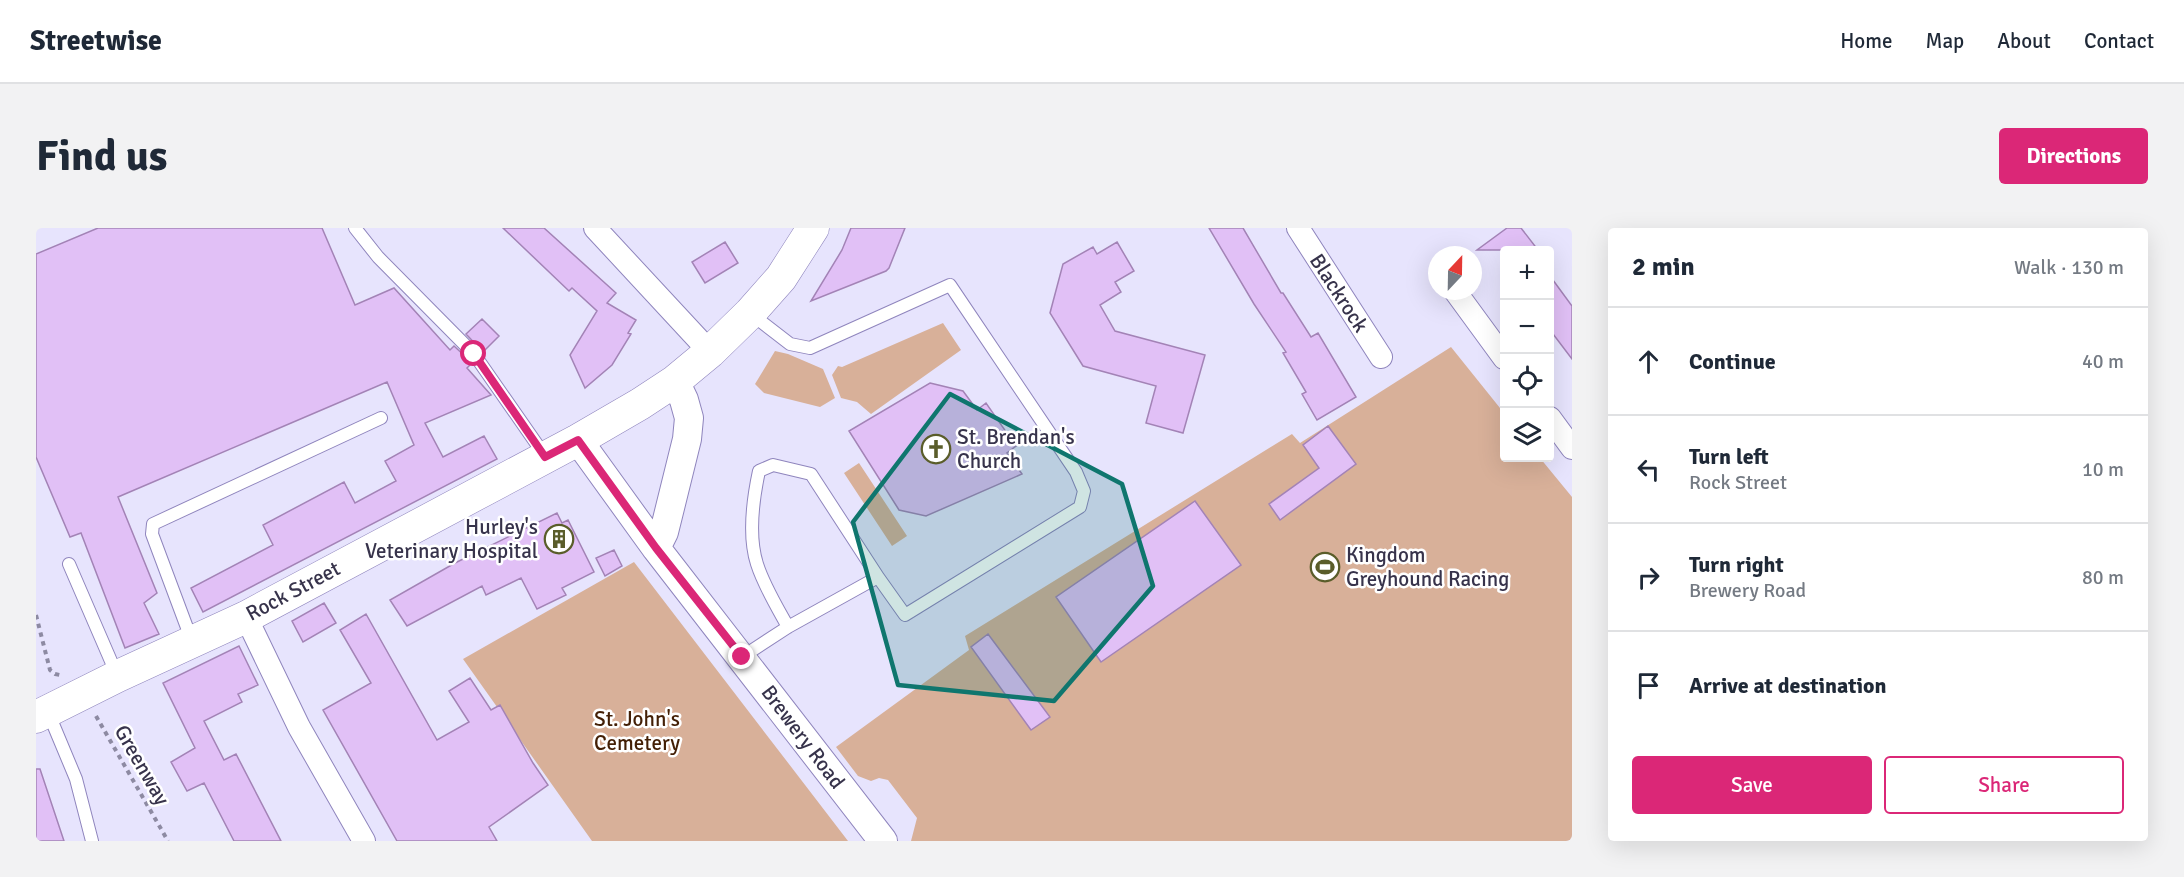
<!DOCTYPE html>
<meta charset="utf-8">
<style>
:root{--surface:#fff;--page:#f2f2f3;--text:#1f2937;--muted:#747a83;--line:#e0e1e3;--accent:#db2777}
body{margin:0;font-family:Signika,sans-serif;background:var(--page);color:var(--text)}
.controls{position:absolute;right:18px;top:18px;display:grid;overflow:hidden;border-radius:6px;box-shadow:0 6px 24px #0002}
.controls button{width:54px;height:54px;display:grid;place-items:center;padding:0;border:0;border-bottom:2px solid var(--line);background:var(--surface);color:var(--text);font:30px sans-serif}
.compass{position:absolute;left:1392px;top:18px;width:54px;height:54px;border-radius:50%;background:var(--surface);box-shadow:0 6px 24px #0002;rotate:22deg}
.stop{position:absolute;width:18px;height:18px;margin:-14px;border:4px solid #db2777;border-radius:50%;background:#fff}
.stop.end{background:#db2777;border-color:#fff;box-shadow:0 2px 6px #0008}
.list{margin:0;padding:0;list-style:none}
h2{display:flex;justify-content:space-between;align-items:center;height:78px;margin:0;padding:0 24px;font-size:26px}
h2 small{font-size:20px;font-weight:400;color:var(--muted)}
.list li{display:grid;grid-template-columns:39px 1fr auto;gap:18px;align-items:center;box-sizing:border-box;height:108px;padding:0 24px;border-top:2px solid var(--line)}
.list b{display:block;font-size:22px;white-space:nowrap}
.list p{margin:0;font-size:20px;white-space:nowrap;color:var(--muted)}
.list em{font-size:20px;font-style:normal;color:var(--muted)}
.actions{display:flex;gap:12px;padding:18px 24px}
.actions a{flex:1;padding:14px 0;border:2px solid var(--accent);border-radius:6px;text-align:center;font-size:21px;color:var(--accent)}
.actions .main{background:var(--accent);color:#fff}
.icon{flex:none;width:33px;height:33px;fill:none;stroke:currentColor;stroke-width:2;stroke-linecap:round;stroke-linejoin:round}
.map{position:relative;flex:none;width:1536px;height:613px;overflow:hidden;border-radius:6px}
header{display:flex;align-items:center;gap:36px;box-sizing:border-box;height:84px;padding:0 30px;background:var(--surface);border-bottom:2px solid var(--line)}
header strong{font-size:28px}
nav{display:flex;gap:33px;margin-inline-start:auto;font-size:21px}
.intro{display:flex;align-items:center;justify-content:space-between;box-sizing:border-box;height:144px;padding:0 36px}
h1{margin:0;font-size:42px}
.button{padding:15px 27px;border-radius:6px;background:var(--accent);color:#fff;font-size:21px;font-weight:700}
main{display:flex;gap:36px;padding:0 36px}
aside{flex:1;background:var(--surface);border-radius:6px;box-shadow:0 6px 24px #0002}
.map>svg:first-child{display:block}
.green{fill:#d8b099}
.building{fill:#e1c0f6;stroke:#a383b6;stroke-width:1.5}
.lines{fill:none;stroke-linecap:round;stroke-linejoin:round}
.service-casing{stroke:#8f85bd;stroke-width:14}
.minor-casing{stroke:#8f85bd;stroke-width:24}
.tertiary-casing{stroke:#8f85bd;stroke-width:30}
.secondary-casing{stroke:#8f85bd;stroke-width:33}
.path{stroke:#8d8aa2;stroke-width:4;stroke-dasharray:4.5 4.5;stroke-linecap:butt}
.service{stroke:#fff;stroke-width:12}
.minor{stroke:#fff;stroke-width:22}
.tertiary{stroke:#fff;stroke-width:28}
.secondary{stroke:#fff;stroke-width:32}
.route{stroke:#db2777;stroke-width:8}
.marked{fill:#0f766e;fill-opacity:0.2;stroke:#0f766e;stroke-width:4.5;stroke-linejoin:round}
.labels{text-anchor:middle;stroke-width:5;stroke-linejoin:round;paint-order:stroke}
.street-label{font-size:21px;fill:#37334b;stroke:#fff}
.poi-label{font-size:21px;fill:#37334b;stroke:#fff;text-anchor:start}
.park-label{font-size:21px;fill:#431f05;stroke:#fff}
</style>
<header>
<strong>Streetwise</strong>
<nav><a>Home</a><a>Map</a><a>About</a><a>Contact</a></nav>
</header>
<div class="intro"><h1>Find us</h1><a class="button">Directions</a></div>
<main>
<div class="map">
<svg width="1536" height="613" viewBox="0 0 1536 613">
<rect width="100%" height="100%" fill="#e7e4fd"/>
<path class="green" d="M907 95 925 122 835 186 821 174 805 170 796 147 802 138 806 139Z
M1415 119 1468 185V230H1504L1536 269V613H875L881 590 852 552 843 550 835 553 822 548 800 519 933 422 929 408 1256 206 1264 215Z
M739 123 752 126 787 141 799 170 784 179 728 165 719 156Z
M823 235 871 308 856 318 808 245Z
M598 334 812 613H556L427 431Z"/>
<path class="building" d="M62 0H286L319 77 358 60 414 122 418 118 432 131 435 136 431 140 455 167 389 195 407 229 448 208 461 231 167 384 155 360 237 317 227 297 308 254 319 275 360 253 349 233 378 217 351 154 82 269 121 365 108 375 123 406 89 420 45 305 34 309 0 229V26Z
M467 0H508L580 65 571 75 600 92 592 105 595 106 576 137 549 160 534 127 561 83 536 60 533 63Z
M815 0H869L853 40 850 43 775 73 806 22Z
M1173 0H1207L1245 65H1247L1275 109 1282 105 1320 169 1281 192 1266 166 1270 164 1247 125 1250 124 1218 76Z
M1471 0H1485L1502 22H1441Z
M689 14 702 35 669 55 656 34Z
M1081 14 1098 43 1079 54 1085 64 1064 77 1079 103 1169 127 1147 205 1110 195 1120 158 1047 138 1014 85 1027 36 1057 19 1061 26Z
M1514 48 1536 78V131L1514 102Z
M446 91 463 108 447 124 430 106Z
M894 155 927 163 941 182 950 175 980 218 971 225 986 246 890 288 863 282 813 203Z
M1292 198 1320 236 1244 292 1233 276 1283 240 1267 217Z
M1159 273 1205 337 1065 434 1020 369Z
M521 285 526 295 532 292 558 344 526 360 530 367 501 381 485 350 450 367 446 358 371 398 354 372 419 335Z
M578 322 586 338 569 348 560 330Z
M288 375 300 395 267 414 256 393Z
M330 386 401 512 433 494 413 463 434 450 455 482 464 477 497 535 512 557 453 599 461 613H361L287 482 335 455 304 402Z
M952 406 1014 489 995 502 935 419Z
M203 418 222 457 202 466 206 474 168 493 188 532 200 526 245 613H198L168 555 151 563 135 534 159 520 127 455Z
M0 541H4L28 613H0Z"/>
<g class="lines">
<g class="service-casing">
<path id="service" d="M319 0 342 29 438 126 509 228
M33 336 81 447
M752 399C741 379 728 358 721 336 712 308 717 271 723 243L737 237 775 246 842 349
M156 413 116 306 117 296 345 190
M706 429 752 399 842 349 869 387 1044 279 1048 263 1040 244 914 57 774 120 754 116 714 85
M12 484 40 551 56 613"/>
</g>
<g class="minor-casing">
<path id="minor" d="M559 0 674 124
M1262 0 1345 129
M1419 63 1468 130
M1514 190 1536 220
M210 389 263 499 328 613"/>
</g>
<g class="tertiary-casing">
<path id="tertiary" d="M542 212 620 320 847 613
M620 320 628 304 651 211 653 190 648 172 639 153"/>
</g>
<g class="secondary-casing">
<path id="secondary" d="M0 489 82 448 210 389 542 212 604 176 639 153 674 124 714 85 745 50 777 0"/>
</g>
<path class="path" d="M0 387 14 442 19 446 24 447
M60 488 132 613"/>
<use href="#service" class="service"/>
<use href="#minor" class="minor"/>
<use href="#tertiary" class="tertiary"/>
<use href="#secondary" class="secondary"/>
</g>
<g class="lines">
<path class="route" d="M438 126 509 229 542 212 620 320 706 429"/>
</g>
<path class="marked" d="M914 166 1086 256 1117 358 1018 473 862 457 817 294Z"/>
<defs>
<g id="church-ring" transform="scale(1.5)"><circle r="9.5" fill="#fff" stroke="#5a5d2a" stroke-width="1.5"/><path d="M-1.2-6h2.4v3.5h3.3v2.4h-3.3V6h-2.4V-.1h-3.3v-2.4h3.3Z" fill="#5a5d2a"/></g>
<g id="building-ring" transform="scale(1.5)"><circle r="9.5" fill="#fff" stroke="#5a5d2a" stroke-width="1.5"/><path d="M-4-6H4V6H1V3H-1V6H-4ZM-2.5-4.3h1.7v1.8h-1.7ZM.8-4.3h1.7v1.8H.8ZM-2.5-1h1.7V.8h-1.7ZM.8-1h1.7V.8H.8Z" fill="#5a5d2a"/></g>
<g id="stadium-ring" transform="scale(1.5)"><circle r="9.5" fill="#fff" stroke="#5a5d2a" stroke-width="1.5"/><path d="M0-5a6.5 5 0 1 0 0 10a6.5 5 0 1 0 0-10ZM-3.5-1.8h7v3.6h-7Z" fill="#5a5d2a"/></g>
</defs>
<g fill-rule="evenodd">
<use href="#church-ring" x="900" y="221"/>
<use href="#building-ring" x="523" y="311"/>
<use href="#stadium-ring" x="1289" y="339"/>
</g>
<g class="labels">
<g class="street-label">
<text transform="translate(1303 65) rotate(57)" y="7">Blackrock</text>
<text transform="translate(257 363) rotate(-28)" y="7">Rock Street</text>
<text transform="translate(767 509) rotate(53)" y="7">Brewery Road</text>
<text transform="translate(106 537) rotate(60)" y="7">Greenway</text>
</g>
<g class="poi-label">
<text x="921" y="216">St. Brendan's<tspan x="921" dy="24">Church</tspan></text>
<text x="502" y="306" text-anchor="end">Hurley's<tspan x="502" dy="24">Veterinary Hospital</tspan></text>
<text x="1310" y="334">Kingdom<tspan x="1310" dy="24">Greyhound Racing</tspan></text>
</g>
<g class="park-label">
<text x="601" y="498">St. John's<tspan x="601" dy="24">Cemetery</tspan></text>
</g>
</g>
</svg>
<div class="controls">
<button>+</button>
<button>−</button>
<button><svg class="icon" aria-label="locate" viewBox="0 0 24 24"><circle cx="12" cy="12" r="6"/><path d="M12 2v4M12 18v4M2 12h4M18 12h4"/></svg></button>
<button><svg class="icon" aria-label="layers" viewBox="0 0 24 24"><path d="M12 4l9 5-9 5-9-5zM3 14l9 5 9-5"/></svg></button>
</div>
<svg class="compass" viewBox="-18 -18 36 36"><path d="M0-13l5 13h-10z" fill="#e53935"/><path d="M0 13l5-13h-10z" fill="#747a83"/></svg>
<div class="stop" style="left:438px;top:126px"></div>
<div class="stop end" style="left:706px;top:429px"></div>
</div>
<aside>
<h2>2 min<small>Walk · 130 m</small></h2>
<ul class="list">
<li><svg class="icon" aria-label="ahead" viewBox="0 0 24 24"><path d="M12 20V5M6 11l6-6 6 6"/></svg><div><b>Continue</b></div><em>40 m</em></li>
<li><svg class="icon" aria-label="left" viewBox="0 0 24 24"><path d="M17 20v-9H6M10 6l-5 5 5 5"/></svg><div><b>Turn left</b><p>Rock Street</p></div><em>10 m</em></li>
<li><svg class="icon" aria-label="right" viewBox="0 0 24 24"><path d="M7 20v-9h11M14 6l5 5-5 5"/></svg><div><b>Turn right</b><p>Brewery Road</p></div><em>80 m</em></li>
<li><svg class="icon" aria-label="arrive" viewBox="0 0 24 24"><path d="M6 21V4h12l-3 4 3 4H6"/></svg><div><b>Arrive at destination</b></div></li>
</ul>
<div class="actions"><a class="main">Save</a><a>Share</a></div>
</aside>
</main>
